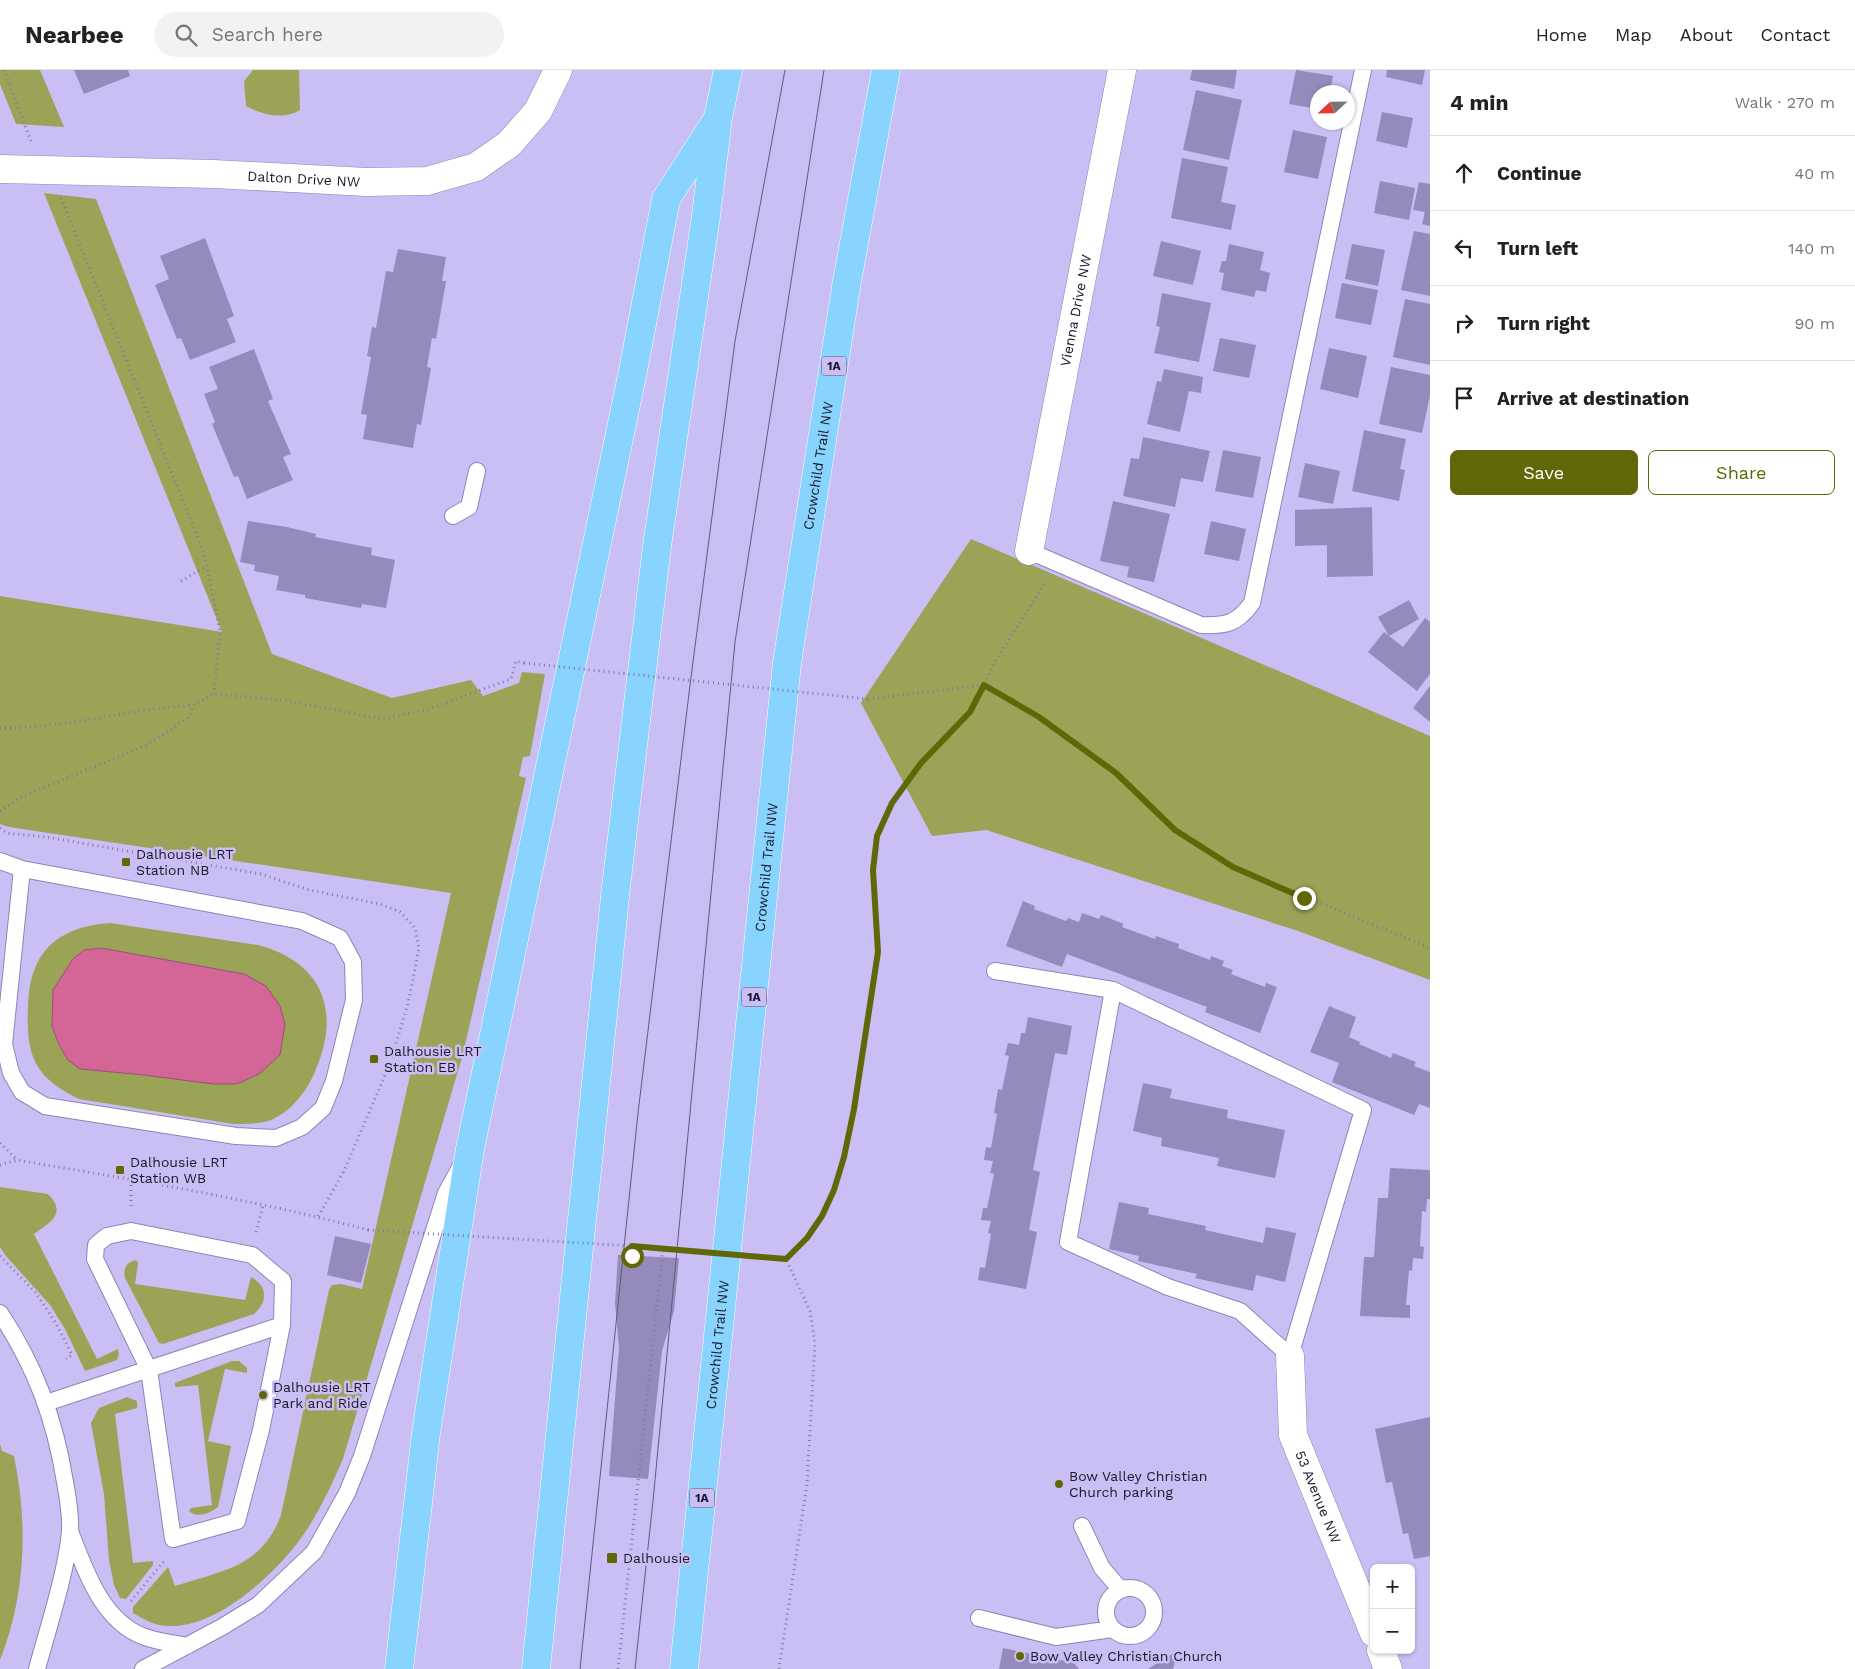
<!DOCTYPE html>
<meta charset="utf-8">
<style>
:root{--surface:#fff;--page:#f2f2f2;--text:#222;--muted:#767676;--line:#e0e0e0;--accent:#606706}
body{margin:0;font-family:"Work Sans",sans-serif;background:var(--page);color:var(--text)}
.controls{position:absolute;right:15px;bottom:15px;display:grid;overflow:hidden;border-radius:8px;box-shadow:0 1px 4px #0004}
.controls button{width:45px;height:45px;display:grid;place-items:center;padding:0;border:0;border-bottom:1px solid var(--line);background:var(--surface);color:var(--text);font:25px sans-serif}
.compass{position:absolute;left:1310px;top:15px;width:45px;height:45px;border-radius:50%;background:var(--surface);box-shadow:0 1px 4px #0004;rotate:248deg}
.stop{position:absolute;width:15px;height:15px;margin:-11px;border:4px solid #606706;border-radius:50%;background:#fff}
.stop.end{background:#606706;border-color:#fff;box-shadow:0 1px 5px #0008}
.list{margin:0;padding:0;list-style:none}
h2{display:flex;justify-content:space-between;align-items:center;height:65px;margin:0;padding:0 20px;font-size:21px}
h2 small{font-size:16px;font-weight:400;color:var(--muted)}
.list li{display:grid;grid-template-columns:32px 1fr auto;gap:15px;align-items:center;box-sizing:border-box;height:75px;padding:0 20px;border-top:1px solid var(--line)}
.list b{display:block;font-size:19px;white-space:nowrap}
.list em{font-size:16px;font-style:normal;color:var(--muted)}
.actions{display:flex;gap:10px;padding:15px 20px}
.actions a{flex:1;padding:11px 0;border:1px solid var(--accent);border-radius:8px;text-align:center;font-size:18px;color:var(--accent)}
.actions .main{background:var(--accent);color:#fff}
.icon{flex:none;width:28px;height:28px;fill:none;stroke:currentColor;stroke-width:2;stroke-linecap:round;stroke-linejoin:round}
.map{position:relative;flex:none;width:1430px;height:1599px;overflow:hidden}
header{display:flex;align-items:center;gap:30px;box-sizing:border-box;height:70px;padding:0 25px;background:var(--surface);border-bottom:1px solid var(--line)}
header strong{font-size:24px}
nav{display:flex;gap:28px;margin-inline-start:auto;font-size:18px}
.search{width:350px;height:45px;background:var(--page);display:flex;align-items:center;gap:12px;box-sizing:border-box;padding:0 18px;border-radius:28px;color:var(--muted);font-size:19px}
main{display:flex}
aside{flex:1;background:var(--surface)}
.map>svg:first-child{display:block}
.green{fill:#9ba356;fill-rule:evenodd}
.water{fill:#d36697;stroke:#9c4e76}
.building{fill:#958abc}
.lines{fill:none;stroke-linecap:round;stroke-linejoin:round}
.service-casing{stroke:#8f84b6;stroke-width:18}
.minor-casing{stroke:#8f84b6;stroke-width:29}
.motorway-casing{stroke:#fff;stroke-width:29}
.path{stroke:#8179a0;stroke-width:3;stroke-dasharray:1 4;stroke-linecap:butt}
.service{stroke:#fff;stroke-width:16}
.minor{stroke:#fff;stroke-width:28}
.motorway{stroke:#88d4fe;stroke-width:28}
.tram{stroke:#615a7b;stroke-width:1}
.path-bridge{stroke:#8179a0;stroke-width:3;stroke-dasharray:1 4;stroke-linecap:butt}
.route{stroke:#606706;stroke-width:6}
.poi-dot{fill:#606706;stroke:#cabff4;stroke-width:2}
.labels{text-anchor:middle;stroke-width:5;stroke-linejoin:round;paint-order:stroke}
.shield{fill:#cabff4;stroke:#4f4966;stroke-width:1}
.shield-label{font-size:12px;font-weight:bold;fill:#1a1629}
.street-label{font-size:14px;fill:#1a1629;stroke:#cabff4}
.poi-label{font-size:14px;fill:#1a1629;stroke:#cabff4;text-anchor:start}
</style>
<header>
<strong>Nearbee</strong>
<div class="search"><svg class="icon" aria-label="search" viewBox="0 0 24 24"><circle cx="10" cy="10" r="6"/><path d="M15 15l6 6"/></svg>Search here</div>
<nav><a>Home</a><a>Map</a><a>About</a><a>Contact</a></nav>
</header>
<main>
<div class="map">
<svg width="1430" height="1599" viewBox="0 0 1430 1599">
<rect width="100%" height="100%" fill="#cabff4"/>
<path class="green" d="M0 0H40L64 57 16 54 0 14Z
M253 0H299L300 40C284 50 262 45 246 36L244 11Z
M44 123 96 129 272 584 392 628 471 610 483 626 519 613 522 602 545 604 530 686 523 687 519 706 526 708 463 984 343 1389C332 1414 321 1438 306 1461 280 1500 219 1558 169 1556 155 1556 145 1550 133 1543V1537L168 1497 175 1516C222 1501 262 1497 281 1445L329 1220 332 1215 341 1214 362 1219 451 823 9 757 0 754V526L222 562Z
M971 469 1430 666V910L1298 861 986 760 932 766 861 633Z
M110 853 258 875C322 892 341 940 316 999 308 1020 292 1041 271 1050 260 1054 245 1054 233 1054L79 1029C34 1007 26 986 28 937 29 883 56 857 110 853ZM101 878 244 904 144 1005 80 999 59 975 52 956 53 920 72 890 84 880Z
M0 1117 48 1124C68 1144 49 1153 34 1164L97 1289 118 1279 119 1284 117 1290 85 1301 65 1259 50 1235 6 1186 0 1177Z
M136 1190 138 1193 135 1214 245 1230 251 1207C268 1216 268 1232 254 1244L163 1274 159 1273 125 1208C123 1199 126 1192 136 1190Z
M232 1291H239L247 1298V1303L225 1299 208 1371 231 1376 218 1437C210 1443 197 1449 189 1441L191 1438 212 1435 198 1315 175 1317V1313Z
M127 1327 137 1331V1338L115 1344 133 1493 153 1491V1495L126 1529 120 1528 114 1515 109 1490 104 1424 91 1353 99 1338Z
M0 1374 2 1381 14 1386C28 1454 26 1525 0 1590Z"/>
<path class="water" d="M101 878 244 904 266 916 280 936 285 954 280 985 259 1004 237 1014H213L144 1005 80 999 68 990 59 975 52 956 53 920 72 890 84 880Z"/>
<path class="building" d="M74 0H128L130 6 84 24Z
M1192 0H1237L1234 19 1190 10Z
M1296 0 1333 6 1330 22H1318V39L1289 34Z
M1387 0H1425L1422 15 1386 7Z
M1196 20 1242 30 1229 90 1183 80Z
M1382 42 1413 48 1407 78 1376 71Z
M1293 60 1327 67 1318 109 1284 102Z
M1182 88 1228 97 1221 132 1236 135 1231 160 1171 148Z
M1380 111 1415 118 1409 150 1374 143Z
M1419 112 1430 114V156L1422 154 1425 142 1413 140Z
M1414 161 1430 164V226L1401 220Z
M205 168 234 246 227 249 236 272 190 290 181 268 177 269 155 215 169 209 160 186Z
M1161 171 1201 181 1193 215 1153 206Z
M1229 174 1264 182 1260 200 1270 203 1266 222 1256 220 1254 227 1221 220 1224 203 1219 202 1222 191H1226Z
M1352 174 1385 180 1378 216 1345 209Z
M398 179 446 187 442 211H446L436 269 432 268 427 297 431 298 421 355 417 354 413 378 363 369 367 345 361 344 371 287 367 286 372 257 376 258 386 201 393 202Z
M1342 213 1378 220 1371 255 1335 248Z
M1162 223 1211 233 1199 292 1154 283 1160 257 1156 256Z
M1405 229 1430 234V295L1393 287Z
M1220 268 1256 275 1249 308 1213 301Z
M1329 278 1367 286 1358 328 1320 319Z
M254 279 273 329 268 331 291 384 283 387 293 410 247 429 238 406 234 407 212 354 215 352 204 324 218 319 209 297Z
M1391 297 1430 305V325L1422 363 1379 354Z
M1164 299 1203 307 1201 323 1189 321 1180 362 1147 354 1157 311 1161 312Z
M1364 360 1406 369 1400 399 1405 400 1399 431 1352 421Z
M1143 367 1210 381 1203 412 1181 408 1175 437 1123 426 1131 388 1139 389Z
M1223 380 1261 387 1253 428 1215 421Z
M1305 393 1340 401 1333 434 1298 427Z
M1113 431 1170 444 1154 512 1127 507 1129 497 1100 491Z
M1372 437 1373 506 1327 507V475L1295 476V440Z
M248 451 287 457 316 464 315 467 372 478 371 485 395 490 386 538 362 534 361 538 305 528V525L276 520 279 506 254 501 255 495 240 492Z
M1211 451 1246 459 1239 491 1204 484Z
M1409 530 1419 549 1389 566 1403 577 1425 548 1430 552V604L1417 621 1368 582 1384 562 1389 566 1378 547Z
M1430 616V652L1413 638Z
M1023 831 1035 836 1034 839 1066 851 1068 848 1079 852 1082 843 1099 849 1101 845 1124 854 1122 857 1155 869 1156 866 1179 874 1178 878 1210 890 1211 886 1224 891 1222 896 1233 900 1231 904 1265 917 1266 913 1277 917 1260 963 1205 942 1207 937 1067 884 1062 897 1006 876Z
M1329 936 1356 947 1349 967 1360 972 1359 974 1391 988 1393 983 1416 992 1414 996 1430 1002V1038L1419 1034 1414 1045 1332 1012 1339 993 1310 982Z
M1028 947 1072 956 1067 985 1055 983 1033 1100 1040 1102 1029 1160 1037 1162 1026 1219 978 1210 980 1197 985 1198 991 1164 988 1163 991 1151 981 1150 983 1138H987L994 1104 990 1103 993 1091 984 1090 986 1077 991 1078 997 1044 994 1043 998 1019 1002 1020 1009 986 1005 985 1008 973 1019 975 1021 963H1025Z
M1143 1013 1172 1019 1170 1028 1228 1040 1227 1048 1285 1060 1275 1108 1217 1096 1219 1088 1161 1076 1162 1068 1133 1061Z
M1390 1098 1430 1100V1129H1427L1426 1142 1422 1141 1420 1176 1424 1177 1423 1189 1413 1188 1412 1201 1409 1200 1406 1235H1410V1248L1360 1246 1364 1187H1374L1378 1128H1388Z
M1119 1132 1149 1138 1148 1144 1206 1156 1205 1160 1263 1173 1266 1157 1296 1163 1285 1212 1256 1205 1253 1221 1195 1208 1197 1204 1138 1191 1139 1186 1109 1179Z
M335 1166 371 1174 361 1213 327 1205Z
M618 1185 679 1188 674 1241 662 1281 648 1409 609 1406 619 1278 615 1233Z
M1430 1347V1486L1414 1489 1408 1463 1403 1464 1392 1412 1386 1413 1375 1359Z
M1003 1578 1074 1593 1079 1599H999Z
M1178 1580 1173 1599H1148Z"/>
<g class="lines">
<g class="service-casing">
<path id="service" d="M453 446 469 437 477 401
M1029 481 1201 555C1226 556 1237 554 1252 533L1363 0
M0 791 22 799 302 851 340 868 353 892 354 930 334 1011 323 1038 302 1057 276 1068 236 1066 45 1036 22 1022 11 1003 4 974 22 799
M995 901 1113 920 1363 1040 1290 1286 1240 1241 1168 1217 1068 1172 1113 920
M0 1243C35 1296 55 1349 65 1412 68 1428 71 1445 70 1462 66 1504 48 1558 37 1599
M46 1333 282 1255 283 1211 252 1185 131 1161 107 1166 96 1175 95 1189 149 1300 173 1469 237 1451 261 1360 282 1255
M1082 1456 1102 1498 1120 1519
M70 1461C85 1500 102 1552 145 1567 158 1572 173 1573 187 1576
M1106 1542a24 24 0 1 1 48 0a24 24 0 1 1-48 0Z
M979 1548 1056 1567 1112 1559
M143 1599 222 1557 258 1535 314 1482 347 1423 362 1386 446 1123 461 1096"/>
</g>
<g class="minor-casing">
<g id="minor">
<path id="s1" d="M0 99 214 104 366 112 427 111 476 97 509 74 538 41 558 0"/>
<path id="s2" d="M1029 481 1122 0"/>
<path id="s3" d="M1290 1286 1293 1365 1374 1563"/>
<path d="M1381 1580 1388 1599"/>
</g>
</g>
<g class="motorway-casing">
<g id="motorway">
<path d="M399 1599 426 1363 470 1079 632 306 666 129 715 53"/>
<path d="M536 1599 616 817 657 476 706 146 718 48 728 0"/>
<path id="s4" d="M684 1599 787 593 847 211 886 0"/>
</g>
</g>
<path class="path" d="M4 0 31 71
M61 128 204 483 220 561 214 624
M181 511 207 496
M984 615 1039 647 1116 703 1175 760 1233 797 1430 878
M868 629 983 615
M0 658H19L68 653 152 639 193 635 214 624 281 630 384 649 429 639 511 609 516 591 524 593
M0 741 21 727 147 675 189 647 193 635
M0 758 7 763 46 767 261 804 309 820 380 834 400 842 415 858 419 878 408 934 389 996 343 1103 318 1147
M0 1073 17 1090
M0 1095 17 1090C134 1110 253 1129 368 1160
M131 1110V1138
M256 1162 263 1136
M0 1186 36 1223 57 1255 72 1285 66 1289
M632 1186V1176
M131 1531 165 1490
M618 1599 663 1179
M779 1599 807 1414 815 1273 810 1241 786 1189 807 1168 822 1146 834 1120 844 1087 854 1039 878 882 873 800 877 766 892 733 921 693 970 642 997 588 1045 513"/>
<use href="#service" class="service"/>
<use href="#minor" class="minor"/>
<use href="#motorway" class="motorway"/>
<path class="tram" d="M580 1599 638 1043 691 607 735 271 785 0
M635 1599 653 1431 735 572 824 0"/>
<path class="path-bridge" d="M524 593 868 629
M368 1160 632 1176 786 1189"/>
</g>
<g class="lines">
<path class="route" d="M632 1186V1176L786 1189 807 1168 822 1146 834 1120 844 1087 854 1039 878 882 873 800 877 766 892 733 921 693 970 642 984 615 1039 647 1116 703 1175 760 1233 797 1304 828"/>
</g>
<g class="poi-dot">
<rect x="121" y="787" width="10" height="10" rx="2.5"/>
<rect x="369" y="984" width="10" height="10" rx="2.5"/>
<rect x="115" y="1095" width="10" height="10" rx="2.5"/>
<circle cx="263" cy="1325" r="5"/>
<circle cx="1059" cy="1414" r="5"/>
<rect x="606" y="1482" width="12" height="12" rx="2.5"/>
<circle cx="1020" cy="1586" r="5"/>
</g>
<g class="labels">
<g class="shield">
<rect x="821.5" y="286.5" width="25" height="19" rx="4"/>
<rect x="741.5" y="917.5" width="25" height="19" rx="4"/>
<rect x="689.5" y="1418.5" width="25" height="19" rx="4"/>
</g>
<g class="shield-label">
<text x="834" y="300">1A</text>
<text x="754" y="931">1A</text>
<text x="702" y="1432">1A</text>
</g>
<g class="street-label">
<text dy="5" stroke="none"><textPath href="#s1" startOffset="304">Dalton Drive NW</textPath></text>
<text dy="5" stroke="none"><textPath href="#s2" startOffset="245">Vienna Drive NW</textPath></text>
<text dy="5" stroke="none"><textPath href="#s4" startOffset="1211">Crowchild Trail NW</textPath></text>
<text dy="5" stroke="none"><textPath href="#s4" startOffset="806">Crowchild Trail NW</textPath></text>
<text dy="5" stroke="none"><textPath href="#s4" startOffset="326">Crowchild Trail NW</textPath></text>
<text dy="5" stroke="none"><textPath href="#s3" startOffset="146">53 Avenue NW</textPath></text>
</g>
<g class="poi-label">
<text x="136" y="789">Dalhousie LRT<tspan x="136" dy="16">Station NB</tspan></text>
<text x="384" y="986">Dalhousie LRT<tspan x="384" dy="16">Station EB</tspan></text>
<text x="130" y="1097">Dalhousie LRT<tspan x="130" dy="16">Station WB</tspan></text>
<text x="273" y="1322">Dalhousie LRT<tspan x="273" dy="16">Park and Ride</tspan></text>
<text x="1069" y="1411">Bow Valley Christian<tspan x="1069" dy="16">Church parking</tspan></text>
<text x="623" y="1493">Dalhousie</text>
<text x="1030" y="1591">Bow Valley Christian Church</text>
</g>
</g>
</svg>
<div class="controls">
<button>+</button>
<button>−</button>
</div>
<svg class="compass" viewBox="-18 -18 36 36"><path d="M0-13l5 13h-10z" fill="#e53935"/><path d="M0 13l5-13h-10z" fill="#767676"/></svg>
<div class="stop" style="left:632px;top:1186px"></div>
<div class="stop end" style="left:1304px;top:828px"></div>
</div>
<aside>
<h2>4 min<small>Walk · 270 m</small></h2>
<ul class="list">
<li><svg class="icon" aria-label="ahead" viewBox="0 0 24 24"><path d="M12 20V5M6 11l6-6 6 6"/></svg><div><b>Continue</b></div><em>40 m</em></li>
<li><svg class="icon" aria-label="left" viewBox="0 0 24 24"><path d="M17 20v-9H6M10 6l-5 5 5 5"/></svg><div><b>Turn left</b></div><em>140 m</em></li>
<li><svg class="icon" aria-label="right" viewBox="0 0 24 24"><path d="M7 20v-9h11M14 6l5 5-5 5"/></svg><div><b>Turn right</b></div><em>90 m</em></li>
<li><svg class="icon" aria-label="arrive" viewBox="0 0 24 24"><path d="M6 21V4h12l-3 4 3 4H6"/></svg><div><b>Arrive at destination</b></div></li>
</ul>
<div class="actions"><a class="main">Save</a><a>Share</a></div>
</aside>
</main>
